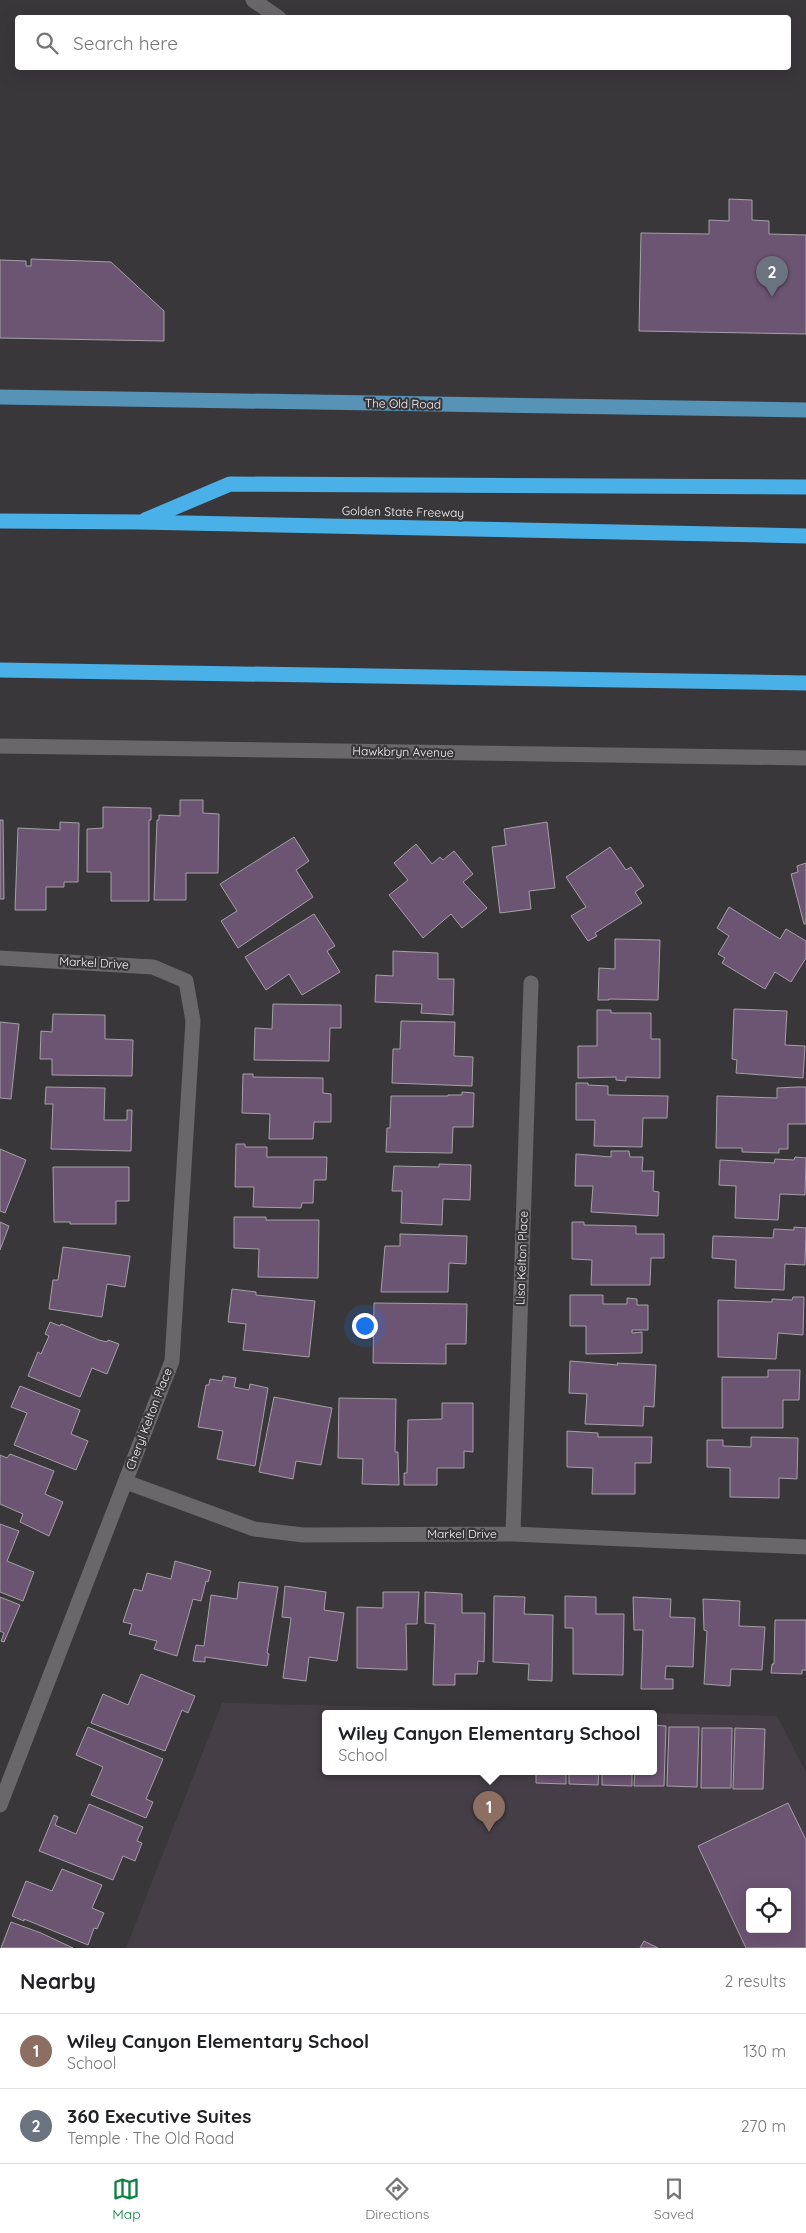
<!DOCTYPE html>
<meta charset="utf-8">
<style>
:root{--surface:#fff;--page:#f2f2f2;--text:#202124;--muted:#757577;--line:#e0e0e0;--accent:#0b8043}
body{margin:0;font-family:Quicksand,sans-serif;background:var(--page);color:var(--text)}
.controls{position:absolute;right:15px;bottom:15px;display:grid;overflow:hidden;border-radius:5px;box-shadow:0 5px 20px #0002}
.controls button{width:45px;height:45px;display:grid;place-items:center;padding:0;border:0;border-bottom:1px solid var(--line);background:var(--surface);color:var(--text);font:25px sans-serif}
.you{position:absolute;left:364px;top:1325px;width:18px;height:18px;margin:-12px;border:4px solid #fff;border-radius:50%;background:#1a73e8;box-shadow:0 0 0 8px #1a73e833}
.badge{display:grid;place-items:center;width:32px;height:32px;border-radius:50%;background:var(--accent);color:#fff;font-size:16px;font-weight:700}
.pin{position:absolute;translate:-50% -41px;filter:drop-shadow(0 1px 2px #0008)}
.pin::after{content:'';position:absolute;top:26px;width:18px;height:15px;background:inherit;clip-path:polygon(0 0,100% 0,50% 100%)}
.popup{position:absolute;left:322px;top:1710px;width:335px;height:65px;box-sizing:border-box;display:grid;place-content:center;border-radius:5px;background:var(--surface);filter:drop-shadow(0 1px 4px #0005);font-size:16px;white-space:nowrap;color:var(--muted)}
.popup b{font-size:19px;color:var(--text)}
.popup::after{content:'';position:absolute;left:50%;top:100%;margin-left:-10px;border:10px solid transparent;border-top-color:var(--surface)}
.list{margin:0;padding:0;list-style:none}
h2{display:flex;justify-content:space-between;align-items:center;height:65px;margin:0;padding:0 20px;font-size:21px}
h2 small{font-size:16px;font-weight:400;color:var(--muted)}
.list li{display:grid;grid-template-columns:32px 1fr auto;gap:15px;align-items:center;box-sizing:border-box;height:75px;padding:0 20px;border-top:1px solid var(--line)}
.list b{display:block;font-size:19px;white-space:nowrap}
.list p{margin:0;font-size:16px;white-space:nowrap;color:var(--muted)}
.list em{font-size:16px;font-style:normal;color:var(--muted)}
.icon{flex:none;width:28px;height:28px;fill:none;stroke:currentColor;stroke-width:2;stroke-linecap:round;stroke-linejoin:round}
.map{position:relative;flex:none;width:806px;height:1948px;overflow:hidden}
.search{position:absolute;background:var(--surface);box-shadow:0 5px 20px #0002;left:15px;right:15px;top:15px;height:55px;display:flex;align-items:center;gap:12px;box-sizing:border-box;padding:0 18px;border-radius:5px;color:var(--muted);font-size:19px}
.sheet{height:215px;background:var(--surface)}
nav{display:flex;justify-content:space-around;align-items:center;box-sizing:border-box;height:70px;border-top:1px solid var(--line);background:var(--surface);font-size:14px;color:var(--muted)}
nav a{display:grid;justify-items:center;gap:2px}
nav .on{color:var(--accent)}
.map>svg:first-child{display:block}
.built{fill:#453e46;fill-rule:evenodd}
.building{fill:#6c5473;stroke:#a4a1a5;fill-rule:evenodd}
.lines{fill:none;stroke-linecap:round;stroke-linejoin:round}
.street{stroke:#69676a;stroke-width:15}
.primary{stroke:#5693b6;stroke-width:15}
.highway{stroke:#4ab0e8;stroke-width:15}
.labels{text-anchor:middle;stroke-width:4.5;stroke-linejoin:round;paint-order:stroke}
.street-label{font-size:12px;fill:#f6f4f6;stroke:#39373a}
</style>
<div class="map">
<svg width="806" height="1948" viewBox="0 0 806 1948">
<rect width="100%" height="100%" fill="#39373a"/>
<path class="built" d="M222 1703 777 1716 806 1772V1948H126ZM325 1713H653V1771H325ZM750 1892H787V1929H750Z"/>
<path class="building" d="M729 199 752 200V220L769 221V234L806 235V334L639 331 641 233 709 234V220L729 221Z
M31 259 111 262 164 311V341L0 338V260L26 261V266H31Z
M180 800H203V813L219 814 218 873H186V900H154L157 820H159V815L180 816Z
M103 807 151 808V820H149V901H111V872H87V829L103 828Z
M0 820H3L4 899H0Z
M60 822 79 823 78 882H64V887H46V910H15L18 828 60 830Z
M547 822 555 888 529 891 531 909 500 913 492 847 506 845 504 829Z
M294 837 309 861 296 870 313 897 238 948 221 921 237 911 220 884Z
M416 844 432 864 440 857 443 860 454 851 473 874 463 882 487 908 462 928 451 914 423 938 389 895 408 880 394 863Z
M610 847 626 870 631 867 644 886 635 892 642 903 595 933 597 936 588 941 571 916 586 907 566 877Z
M806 863V924H804L791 874 798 872 797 866Z
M729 907 780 939 786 929 806 941V958L791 982 775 972 765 989 722 963 725 958 718 954 729 936 717 928Z
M314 914 335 946 327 951 340 972 302 995 289 974 266 990 245 957Z
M615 939 660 940 658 1000 609 999V1000H598L599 968 615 969Z
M393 951 438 953V979H454L453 1015 421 1013 422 1004 375 1002 376 975 393 976Z
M273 1004 341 1005V1028H330L329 1061 254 1060 255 1028 272 1029Z
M734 1009 787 1011 785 1045 805 1046 803 1078 736 1073 737 1060 732 1059Z
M597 1010H611V1013H651V1039H660V1078L626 1077V1081L616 1080V1077L578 1078V1046H597Z
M53 1014 105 1015V1039L133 1040 132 1076 52 1075V1059H40L41 1031 52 1032Z
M401 1021 455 1022 454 1056 473 1057 472 1086 392 1083 393 1049H400Z
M0 1022 19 1024 11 1099 0 1098Z
M243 1074H253V1077L323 1078V1093L331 1094V1122H314L313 1139H269L270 1114 242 1113Z
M576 1083H588V1085L608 1086V1095L668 1096 667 1118H643L642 1147 594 1146 595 1120H576Z
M46 1087 105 1088 104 1120H127V1110H132L131 1151 51 1149 53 1104H45Z
M797 1087H806V1124H788V1149H779V1153L742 1152V1148H716L717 1096 777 1098V1088Z
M462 1092 474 1093 473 1127H453L452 1153 386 1152 387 1128H390L391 1096H448V1095H462Z
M236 1144H245V1147H267V1157H327L326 1180H314L313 1203H302L301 1208 253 1207 254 1187H235Z
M0 1149 26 1160 5 1213 0 1211Z
M611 1151H629L630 1157H643L642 1171H654L653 1191 659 1192 658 1216 591 1212 593 1186H575L576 1154 611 1157Z
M795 1157 806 1158 805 1195 780 1194 778 1220 735 1218 736 1186 719 1185 720 1160 774 1163 775 1159 794 1160Z
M439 1164 471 1165 470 1200 443 1199 442 1225 401 1223 402 1191H392L394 1166 439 1167Z
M53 1167H129V1201H116V1224H70V1222H54Z
M234 1217H266V1220H319L318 1278 258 1277 259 1249 234 1248Z
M0 1222 9 1226 0 1250Z
M572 1222H584V1225L636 1226V1234H664V1258H651L650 1285H591L592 1260 572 1259Z
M794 1227 806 1228 805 1265 785 1264 784 1290 735 1288 736 1260 712 1258 713 1236 773 1238 774 1229 794 1230Z
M400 1234 467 1236 466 1264 449 1263 448 1292H381L385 1246H400Z
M63 1247 130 1256 125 1287 107 1284 102 1317 49 1309 53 1280H58Z
M232 1289 256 1292V1295L315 1301 309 1357 243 1350 246 1324 228 1322Z
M570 1295H603V1304H627V1298L637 1299V1305H648V1330H632V1333L642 1332V1353L586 1354V1326H570Z
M793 1297H804L803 1335 778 1333 776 1359 718 1357V1300L772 1302V1299L792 1300Z
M374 1303 467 1304 466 1344H446V1364L373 1363Z
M50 1322 60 1326 61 1324 99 1340 107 1342 108 1340 119 1344 107 1374 92 1368 80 1397 28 1376 38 1352 41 1354 49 1336 45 1334Z
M570 1361 618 1365 617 1363 656 1365 654 1407 644 1406 643 1426 585 1424 587 1394 569 1393Z
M768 1370H800L799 1400H783V1428H722V1377H768Z
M223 1376 236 1378 234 1387 249 1390 250 1384 268 1388 255 1466 217 1459 223 1431 198 1427 206 1385H209L210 1379 222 1381Z
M20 1386 80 1410 71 1434 88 1441 76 1470 14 1445 27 1413 11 1407Z
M274 1397 332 1408 321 1465 296 1461 293 1479 259 1472Z
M339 1398 396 1399 395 1452H398L399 1485 362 1484 363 1459 338 1458Z
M442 1403H473V1452L464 1451V1468H437V1485H404V1473H407L408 1420 442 1419Z
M567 1431 598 1433V1437H652L651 1463H635V1494H592L593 1468 567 1467Z
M751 1437 798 1438 797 1479 779 1478V1498L730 1497V1468L707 1467V1440H723V1446L751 1447Z
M10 1454 54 1471 45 1494 63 1502 49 1536 20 1522 23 1514 0 1504V1455L7 1458Z
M0 1524 19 1531 7 1561 34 1572 23 1601 0 1592Z
M175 1561 211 1571 208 1582 206 1581 201 1601 193 1599 177 1656 154 1649 157 1641 129 1634 132 1624 123 1622 134 1589 142 1591 147 1573 171 1579Z
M239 1582 278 1587 267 1653 269 1654 267 1666 205 1657V1662L193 1661 196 1645 204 1646 211 1595 237 1599Z
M285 1586 326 1592 324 1610 344 1613 337 1661 309 1657 306 1681 283 1678 291 1618 282 1617Z
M383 1592H419L417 1624H406L407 1670 357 1668V1607L383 1608Z
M425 1592 462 1594V1613H485L484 1662 478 1661 477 1674H455V1685H433L435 1624 425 1623Z
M494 1596 525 1597 524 1614 553 1615 552 1681 528 1680 529 1664 493 1662Z
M565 1596 596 1597V1614H624L623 1675 573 1674V1628H565Z
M0 1597 20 1605 4 1642 1 1641 4 1633 0 1631Z
M633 1597 671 1599 670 1617 695 1618 693 1667 666 1666 665 1679H673V1689H641L643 1630H634Z
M703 1599 740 1601 739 1626 765 1627 762 1670 731 1669 730 1686 704 1684 707 1631 704 1630Z
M775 1620H806V1670H802V1674L771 1673 772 1664H774Z
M141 1674 195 1696 188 1713 182 1710 165 1751 91 1723 103 1694 128 1705Z
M653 1725 666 1726 664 1786H634L635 1771H653Z
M88 1727 163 1759 146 1799 153 1802 146 1818 91 1795 103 1767 76 1755Z
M669 1727H699L697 1787 667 1786Z
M702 1728H732L731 1788H701Z
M735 1728 765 1729 763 1789H733Z
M536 1771H566V1784L536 1783Z
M569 1771H599L598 1785 569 1784Z
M602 1771H632V1786L602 1785Z
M788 1803 806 1840V1948H746L698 1846ZM750 1892H787V1929H750Z
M89 1804 143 1827 137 1841 142 1843 135 1861 123 1856 113 1880 39 1851 54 1815 58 1817 55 1825 76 1834Z
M62 1869 102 1885 92 1908 104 1913 97 1929 94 1928 88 1945 24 1919V1921L12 1916 26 1881 52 1891Z
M11 1922 41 1933 73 1948H1Z
M644 1941 658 1948H640Z"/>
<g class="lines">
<path class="street" d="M253 0 279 18
M0 746 806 758
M0 958 153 967 186 981 193 1021 172 1361 0 1805
M126 1482 254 1529 303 1535 513 1534 806 1547
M513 1534 531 983"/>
<path class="primary" d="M0 397 806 410"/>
<path class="highway" d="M145 520 230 484 806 487
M0 521 140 522 806 536
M0 670 806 683"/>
</g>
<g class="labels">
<g class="street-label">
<text transform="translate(403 404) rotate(1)" y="4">The Old Road</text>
<text transform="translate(403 512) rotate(1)" y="4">Golden State Freeway</text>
<text transform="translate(403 752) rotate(1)" y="4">Hawkbryn Avenue</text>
<text transform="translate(94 963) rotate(3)" y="4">Markel Drive</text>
<text transform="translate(522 1258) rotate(-88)" y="4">Lisa Kelton Place</text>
<text transform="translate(149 1419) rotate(-69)" y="4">Cheryl Kelton Place</text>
<text x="462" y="1538">Markel Drive</text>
</g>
</g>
</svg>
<div class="controls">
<button><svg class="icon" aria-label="locate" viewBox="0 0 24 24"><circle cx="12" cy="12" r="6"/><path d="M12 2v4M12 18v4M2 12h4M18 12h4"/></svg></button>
</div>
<div class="you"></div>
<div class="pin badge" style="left:489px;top:1832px;background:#8d6e63">1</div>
<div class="popup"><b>Wiley Canyon Elementary School</b>School</div>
<div class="pin badge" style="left:772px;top:297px;background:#6b7280">2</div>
<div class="search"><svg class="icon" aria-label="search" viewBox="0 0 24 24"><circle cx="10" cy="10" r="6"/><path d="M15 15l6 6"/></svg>Search here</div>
</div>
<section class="sheet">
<h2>Nearby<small>2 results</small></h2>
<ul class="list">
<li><span class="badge" style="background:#8d6e63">1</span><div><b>Wiley Canyon Elementary School</b><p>School</p></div><em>130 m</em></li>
<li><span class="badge" style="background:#6b7280">2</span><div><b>360 Executive Suites</b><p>Temple · The Old Road</p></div><em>270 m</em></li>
</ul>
</section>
<nav>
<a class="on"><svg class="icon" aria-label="map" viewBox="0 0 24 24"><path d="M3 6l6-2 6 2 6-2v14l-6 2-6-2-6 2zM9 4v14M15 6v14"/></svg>Map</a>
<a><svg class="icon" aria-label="directions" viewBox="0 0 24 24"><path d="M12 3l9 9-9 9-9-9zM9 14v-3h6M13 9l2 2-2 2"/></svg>Directions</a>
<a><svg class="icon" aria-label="saved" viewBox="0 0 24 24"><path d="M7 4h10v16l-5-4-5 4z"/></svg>Saved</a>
</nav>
